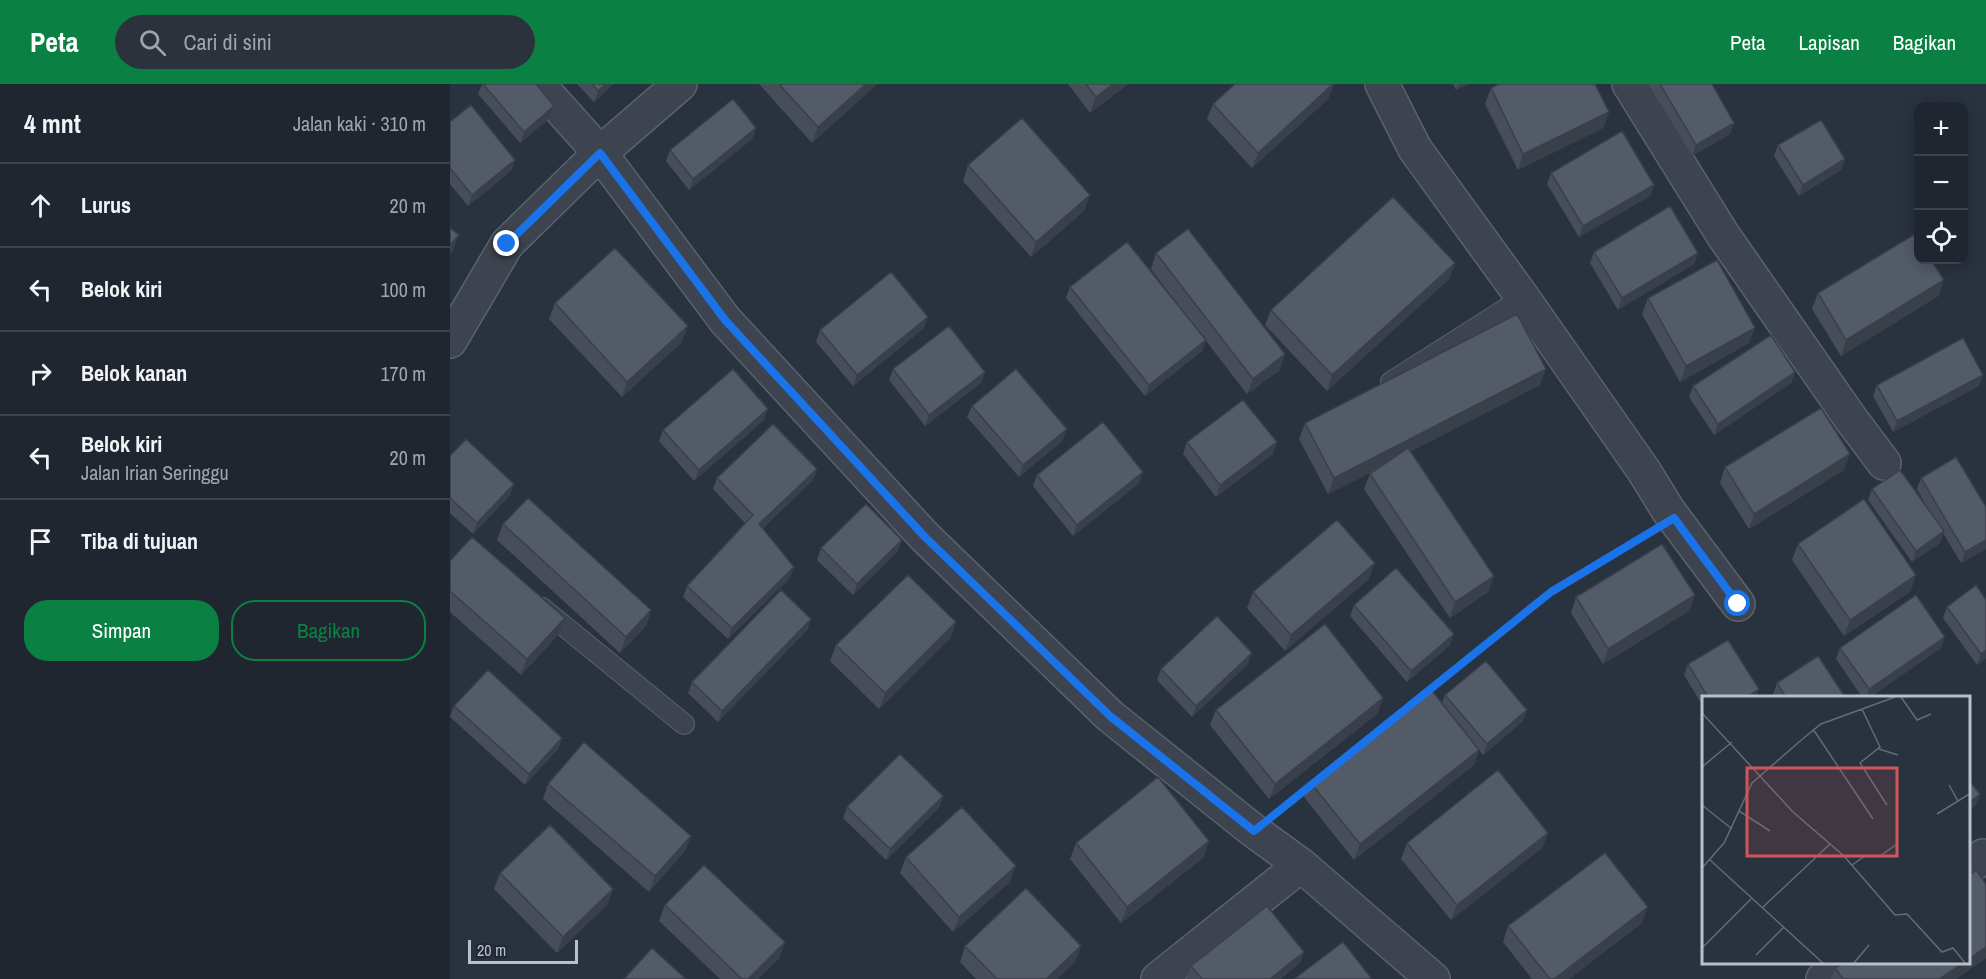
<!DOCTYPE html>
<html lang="id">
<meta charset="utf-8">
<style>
:root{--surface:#1f262f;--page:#2c323b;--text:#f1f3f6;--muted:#a1a5aa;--line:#3c434b;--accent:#0b8043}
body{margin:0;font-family:"Archivo Narrow",sans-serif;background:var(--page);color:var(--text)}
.controls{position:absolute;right:18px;top:18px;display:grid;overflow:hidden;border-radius:12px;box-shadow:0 3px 15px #0003}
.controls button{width:54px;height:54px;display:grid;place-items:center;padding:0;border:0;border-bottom:2px solid var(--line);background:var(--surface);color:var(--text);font:30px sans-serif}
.scale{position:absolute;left:18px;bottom:15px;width:110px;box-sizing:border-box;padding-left:6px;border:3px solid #bac0c9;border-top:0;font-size:16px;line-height:21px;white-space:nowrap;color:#bac0c9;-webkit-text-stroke:4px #222934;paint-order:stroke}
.stop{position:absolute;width:18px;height:18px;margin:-14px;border:4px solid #1a73e8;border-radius:50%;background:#fff}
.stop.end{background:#1a73e8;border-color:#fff;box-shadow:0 2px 6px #0008}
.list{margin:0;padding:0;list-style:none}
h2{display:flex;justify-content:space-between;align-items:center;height:78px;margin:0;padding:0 24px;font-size:26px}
h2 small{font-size:20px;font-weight:400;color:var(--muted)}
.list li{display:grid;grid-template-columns:39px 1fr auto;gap:18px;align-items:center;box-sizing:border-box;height:84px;padding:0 24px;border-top:2px solid var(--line)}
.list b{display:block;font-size:22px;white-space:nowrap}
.list p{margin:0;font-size:20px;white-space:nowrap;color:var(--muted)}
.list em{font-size:20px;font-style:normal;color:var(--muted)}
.actions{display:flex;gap:12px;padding:18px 24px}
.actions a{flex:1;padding:14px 0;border:2px solid var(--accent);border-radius:24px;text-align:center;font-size:21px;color:var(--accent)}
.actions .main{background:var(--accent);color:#fff}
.icon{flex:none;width:33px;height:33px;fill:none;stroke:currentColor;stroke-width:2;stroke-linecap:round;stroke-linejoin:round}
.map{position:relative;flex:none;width:1536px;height:895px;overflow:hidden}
header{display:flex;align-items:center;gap:36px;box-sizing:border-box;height:84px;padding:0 30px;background:var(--accent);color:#fff}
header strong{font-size:28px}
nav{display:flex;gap:33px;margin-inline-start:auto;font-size:21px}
.search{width:420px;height:54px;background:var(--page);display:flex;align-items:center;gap:15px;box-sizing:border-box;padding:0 21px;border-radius:33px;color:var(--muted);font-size:22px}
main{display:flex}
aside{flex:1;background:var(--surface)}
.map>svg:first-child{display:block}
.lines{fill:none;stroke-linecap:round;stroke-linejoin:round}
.service-casing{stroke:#5b626c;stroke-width:22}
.minor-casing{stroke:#5b626c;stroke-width:36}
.tertiary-casing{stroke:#5b626c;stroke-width:36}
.path{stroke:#4b5c5f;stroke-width:4;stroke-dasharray:4.5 4.5;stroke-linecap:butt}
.service{stroke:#3d444f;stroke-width:20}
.minor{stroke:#3d444f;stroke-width:33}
.tertiary{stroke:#3d444f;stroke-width:33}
.wall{fill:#474e5a}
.shaded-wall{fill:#3a404a}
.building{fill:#535b69;stroke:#3a404a;stroke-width:1.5}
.route{stroke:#1a73e8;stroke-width:8}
.inset-road{fill:none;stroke:#636b76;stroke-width:1.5}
.view{fill:#ce5658;fill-opacity:0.15;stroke:#ce5658;stroke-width:3}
.inset-edge{fill:none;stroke:#bac0c9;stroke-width:3}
</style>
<header>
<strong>Peta</strong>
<div class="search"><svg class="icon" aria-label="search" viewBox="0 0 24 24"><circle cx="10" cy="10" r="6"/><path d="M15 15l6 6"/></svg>Cari di sini</div>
<nav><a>Peta</a><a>Lapisan</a><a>Bagikan</a></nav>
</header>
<main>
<aside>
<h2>4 mnt<small>Jalan kaki · 310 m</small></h2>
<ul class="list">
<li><svg class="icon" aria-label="ahead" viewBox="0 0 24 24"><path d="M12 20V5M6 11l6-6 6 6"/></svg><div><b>Lurus</b></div><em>20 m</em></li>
<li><svg class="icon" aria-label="left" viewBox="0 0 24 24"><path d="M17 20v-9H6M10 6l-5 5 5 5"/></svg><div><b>Belok kiri</b></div><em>100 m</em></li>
<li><svg class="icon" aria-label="right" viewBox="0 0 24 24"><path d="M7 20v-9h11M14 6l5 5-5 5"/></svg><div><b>Belok kanan</b></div><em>170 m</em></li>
<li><svg class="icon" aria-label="left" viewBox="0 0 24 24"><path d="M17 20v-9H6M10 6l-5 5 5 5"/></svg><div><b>Belok kiri</b><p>Jalan Irian Seringgu</p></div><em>20 m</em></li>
<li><svg class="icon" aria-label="arrive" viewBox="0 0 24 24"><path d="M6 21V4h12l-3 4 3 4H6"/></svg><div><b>Tiba di tujuan</b></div></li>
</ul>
<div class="actions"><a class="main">Simpan</a><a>Bagikan</a></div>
</aside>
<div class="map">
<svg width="1536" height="895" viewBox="0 0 1536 895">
<rect width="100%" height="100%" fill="#29323f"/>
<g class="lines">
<g class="service-casing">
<path id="service" d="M941 298 1073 214
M92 524 234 640"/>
</g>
<g class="minor-casing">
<path id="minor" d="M88 0 150 69 275 236 475 453 660 632 804 747 851 781 983 895
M932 0 965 65 1073 214 1194 387 1218 426 1288 520
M1179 0 1273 151 1401 335 1434 379
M1520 783 1533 772
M708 895 851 781
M1373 895 1397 878"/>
</g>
<g class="tertiary-casing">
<path id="tertiary" d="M0 257 57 160 150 69 230 0"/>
</g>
<path class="path" d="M977 607 1101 508 1195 451
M832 724 859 702"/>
<use href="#service" class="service"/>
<use href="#minor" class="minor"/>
<use href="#tertiary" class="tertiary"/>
</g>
<path class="wall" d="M32 0H86L104 22 100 34 70 59 28 10Z
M127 0H163L144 18Z
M309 0H427L362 59Z
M618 0H678L640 29Z
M884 0 878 15 802 84 757 35 763 20Z
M1003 0H1019L1006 6Z
M1199 0H1262L1284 39 1280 50 1242 72Z
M1041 4 1159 28 1153 44 1068 86 1035 20Z
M0 38 65 76 61 87 18 122 0 100Z
M306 44 302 55 239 106 216 77 220 66Z
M1328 61 1395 75 1391 86 1349 112 1324 72Z
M518 81 634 127 581 173 513 97Z
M1101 89 1204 101 1200 112 1129 153 1097 100Z
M1144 168 1248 169 1244 180 1168 226 1140 179Z
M706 169 830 286 797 310 756 257 752 267 695 312 616 214 620 203 745 243 701 185Z
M1005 179 999 195 877 307 815 241 821 226Z
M1494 196 1488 212 1391 272 1362 225 1368 209Z
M1198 214 1299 259 1230 298 1192 230Z
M105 219 232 258 172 313 99 235Z
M474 244 403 302 366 258 370 246Z
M443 285 535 288 531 299 475 342 439 296Z
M1345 288 1341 299 1264 351 1239 313 1243 302Z
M1090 301 961 367 1044 492 1038 508 1000 534 914 405 920 390 926 386 878 410 849 355 855 339Z
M1427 301 1529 302 1443 348 1423 312Z
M522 322 613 356 569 393 517 333Z
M314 336 244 397 209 357 213 346Z
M737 358 823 370 766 413 733 370Z
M0 372 64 400 60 411 23 450 0 429Z
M1275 383 1394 386 1299 445 1270 399Z
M367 385 363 396 313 444 340 494 278 555 233 513 237 502 295 439 263 405 267 394Z
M587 391 689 399 623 452 583 402Z
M1471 394 1536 423V465L1511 479 1493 449 1490 459 1462 478 1418 416 1422 405 1482 432 1467 405Z
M53 440 201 526 196 542 170 569 47 456Z
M1348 460 1461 507 1394 552 1342 476Z
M371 464 448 467 403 511 367 476Z
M0 477 115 534 109 550 71 591 0 528Z
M919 495 835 567 797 524 803 508Z
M1245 511 1239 527 1153 580 1121 529 1126 513Z
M1536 516V574L1527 581 1493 534 1497 523Z
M904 521 1000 561 957 598 900 532Z
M361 535 357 546 268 638 238 609 242 598Z
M506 538 500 554 429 625 380 577 386 561Z
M1390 564H1491L1420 613H1412L1386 575Z
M798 580 742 633 707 596 711 585Z
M1238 580 1306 613H1254V624L1234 591Z
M1327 599 1395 613H1324L1323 611Z
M995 611 1073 637 1033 671 1029 666 1024 681 904 776 854 713 860 698 992 619Z
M933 614 927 630 819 715 760 641 766 626Z
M4 622 112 654 108 665 75 701 0 633Z
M98 700 241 752 235 767 199 808 93 715Z
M493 712 489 723 436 776 393 734 397 723Z
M1098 749 1092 764 1001 836 951 775 957 759Z
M626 759 754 773 671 839 620 775Z
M456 773 560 798 503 848 450 789Z
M50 789 163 805 157 821 107 869 44 805Z
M215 821 335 858 329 874 308 895H270L209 837Z
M1192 839 1119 895H1082L1053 858 1058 842Z
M515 862H631L625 878 607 895H526L510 878Z
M1536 874 1506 895H1381L1385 884Z
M850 879 830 895H739L737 893 741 882Z"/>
<path class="shaded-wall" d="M155 0H163L144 18 148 7Z
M416 0H427L362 59 368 43Z
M663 0H678L640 29 646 13Z
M884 0 878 15 802 84 808 69Z
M1009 0H1019L1006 6Z
M104 22 100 34 70 59 74 48Z
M1159 28 1153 44 1068 86 1073 70Z
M1284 39 1280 50 1242 72 1246 61Z
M306 44 302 55 239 106 243 95Z
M1395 75 1391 86 1349 112 1353 101Z
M65 76 61 87 18 122 22 111Z
M1204 101 1200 112 1129 153 1133 142Z
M640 111 634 127 581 173 586 158Z
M9 151 3 167 0 170V161Z
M1248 169 1244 180 1168 226 1172 214Z
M1005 179 999 195 877 307 882 291Z
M1494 196 1488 212 1391 272 1396 256Z
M478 233 474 244 403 302 407 291Z
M238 242 232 258 172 313 177 298Z
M1305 244 1299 259 1230 298 1236 282Z
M756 256 752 267 695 312 699 301Z
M835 270 830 286 797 310 803 295Z
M1096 285 1090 301 878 410 884 394Z
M535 288 531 299 475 342 479 331Z
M1345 288 1341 299 1264 351 1268 340Z
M1533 291 1529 302 1443 348 1447 337Z
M318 325 314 336 244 397 249 386Z
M617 345 613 356 569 393 573 381Z
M827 358 823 370 766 413 770 401Z
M1400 370 1394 386 1299 445 1304 430Z
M367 385 363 396 305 451 309 440Z
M693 388 689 399 623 452 627 441Z
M64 400 60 411 23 450 27 439Z
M1494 447 1490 459 1462 478 1466 467Z
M452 456 448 467 403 511 407 500Z
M1536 456V465L1511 479 1515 468Z
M925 479 919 495 835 567 841 551Z
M344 483 340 494 278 555 282 544Z
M1466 491 1461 507 1394 552 1400 536Z
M1044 492 1038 508 1000 534 1005 518Z
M1245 511 1239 527 1153 580 1158 565Z
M201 526 196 542 170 569 176 553Z
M115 534 109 550 71 591 77 575Z
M361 535 357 546 268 638 272 627Z
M506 538 500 554 429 625 435 609Z
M1004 550 1000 561 957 598 961 587Z
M1495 553 1491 564 1420 613H1416L1419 605Z
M1536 566V574L1527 581 1531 570Z
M802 569 798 580 742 633 746 622Z
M1309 605 1306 613H1297Z
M933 614 927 630 819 715 825 700Z
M1077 626 1073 637 1033 671 1037 660Z
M112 654 108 665 75 701 79 690Z
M1029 666 1024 681 904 776 910 760Z
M1530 710 1526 721 1520 726V718Z
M493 712 489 723 436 776 440 765Z
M1098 749 1092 764 1001 836 1007 821Z
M241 752 235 767 199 808 205 792Z
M759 757 754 773 671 839 677 823Z
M566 782 560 798 503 848 509 833Z
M163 805 157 821 107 869 113 853Z
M1198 823 1192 839 1119 895H1104Z
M335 858 329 874 308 895H298Z
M631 862 625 878 607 895H596Z
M1536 863V874L1506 895H1489L1513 879H1520V874Z
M854 868 850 879 830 895H820Z"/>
<path class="building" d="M33 0H86L104 22 74 48Z
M142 0H155L148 7Z
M329 0H416L368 43Z
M636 0H663L646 13Z
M785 0H883L808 69 763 20Z
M1049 0H1145L1159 28 1073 70 1041 4Z
M1210 0H1262L1284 39 1246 61Z
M283 15 306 44 243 95 220 66Z
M21 21 65 76 22 111 0 84V38Z
M572 34 640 111 586 158 518 81Z
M1371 36 1395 75 1353 101 1328 61Z
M1172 47 1204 101 1133 142 1101 89Z
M943 113 1005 179 882 291 821 226Z
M1220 122 1248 169 1172 214 1144 168Z
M0 144 9 151 0 161Z
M738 145 835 270 803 295 706 169Z
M1465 150 1468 156V176H1481L1494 196 1396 256 1368 209Z
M677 158 756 256 699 301 620 203Z
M165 164 238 242 177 298 105 219Z
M1267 176 1305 244 1236 282 1198 214Z
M441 188 478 233 407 291 370 246Z
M1067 230 1096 285 884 394 855 339Z
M499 242 535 288 479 331 443 285Z
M1321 251 1345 288 1268 340 1243 302Z
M1513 254 1533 291 1447 337 1427 301Z
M283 285 318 325 249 386 213 346Z
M566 285 617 345 573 381 522 322Z
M793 316 827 358 770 401 737 358Z
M1371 324 1400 370 1304 430 1275 383Z
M653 338 693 388 627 441 587 391Z
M323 340 367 385 309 440 344 483 282 544 237 502 303 431 267 394Z
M16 355 64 400 27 439 0 414V372Z
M958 364 1044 492 1005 518 920 390Z
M1506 373 1536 423V456L1515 468 1471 394Z
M1450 386 1494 447 1466 467 1422 405Z
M78 414 201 526 176 553 53 440Z
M1414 415 1466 491 1400 536 1348 460Z
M416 420 452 456 407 500 371 464Z
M887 436 925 479 841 551 803 508Z
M22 453 115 534 77 575 0 507V477Z
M1212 460 1245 511 1158 565 1126 513Z
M946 484 1004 550 961 587 904 521Z
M458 491 506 538 435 609 386 561Z
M1526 501 1536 516V566L1531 570 1497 523Z
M331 506 361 535 272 627 242 598Z
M1466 511 1495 553 1419 605 1390 564Z
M767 532 802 569 746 622 711 585Z
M875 540 933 614 825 700 766 626Z
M1278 556 1309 605 1297 613H1258L1238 580Z
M1368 572 1395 613H1336L1327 599Z
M1036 577 1077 626 1037 660 995 611Z
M38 586 112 654 79 690 4 622Z
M979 603 1029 666 910 760 860 698Z
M134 658 241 752 205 792 98 700Z
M450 670 493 712 440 765 397 723Z
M1048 686 1098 749 1007 821 957 759Z
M708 693 759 757 677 823 626 759Z
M1520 698 1530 710 1520 718Z
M512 723 566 782 509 833 456 773Z
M100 741 163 805 113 853 50 789Z
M1155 769 1198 823 1104 895H1100L1058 842Z
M254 781 335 858 298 895H292L215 821Z
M1526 786 1536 800V863L1520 874V791Z
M576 804 631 862 596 895H547L515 862Z
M817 822 854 868 820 895H752L741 882Z
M893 858 922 895H844Z
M202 864 236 895H174Z
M1393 879H1513L1489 895H1393L1385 884Z"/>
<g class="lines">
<path class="route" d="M57 160 150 69 275 236 475 453 660 632 804 747 1101 508 1224 434 1288 520"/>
</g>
<g transform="translate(1252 612)">
<rect width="268" height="268" fill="#29323f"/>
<path class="inset-road" d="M199 1 215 24 229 18M160 13 178 51 158 67 185 109M0 17 91 116 142 160 193 219 205 218 240 256 251 252 264 268M111 33 171 123M177 53 196 59M0 71 30 46M247 89 256 105M0 109 30 133M37 115 68 135M235 118 269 97M8 164 122 268M150 169 163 160H178L195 148M0 172 22 147 50 87 97 46 119 28 193 1M60 212 128 148M0 252 49 203M54 259 82 231M151 268 167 249"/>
<path class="view" d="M45 72H195V160H45Z"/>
<rect width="268" height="268" class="inset-edge"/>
</g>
</svg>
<div class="controls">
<button>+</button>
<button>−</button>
<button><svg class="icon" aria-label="locate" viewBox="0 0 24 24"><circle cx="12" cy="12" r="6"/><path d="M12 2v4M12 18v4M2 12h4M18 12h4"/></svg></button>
</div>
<div class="scale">20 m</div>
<div class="stop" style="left:1288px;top:520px"></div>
<div class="stop end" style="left:57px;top:160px"></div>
</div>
</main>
